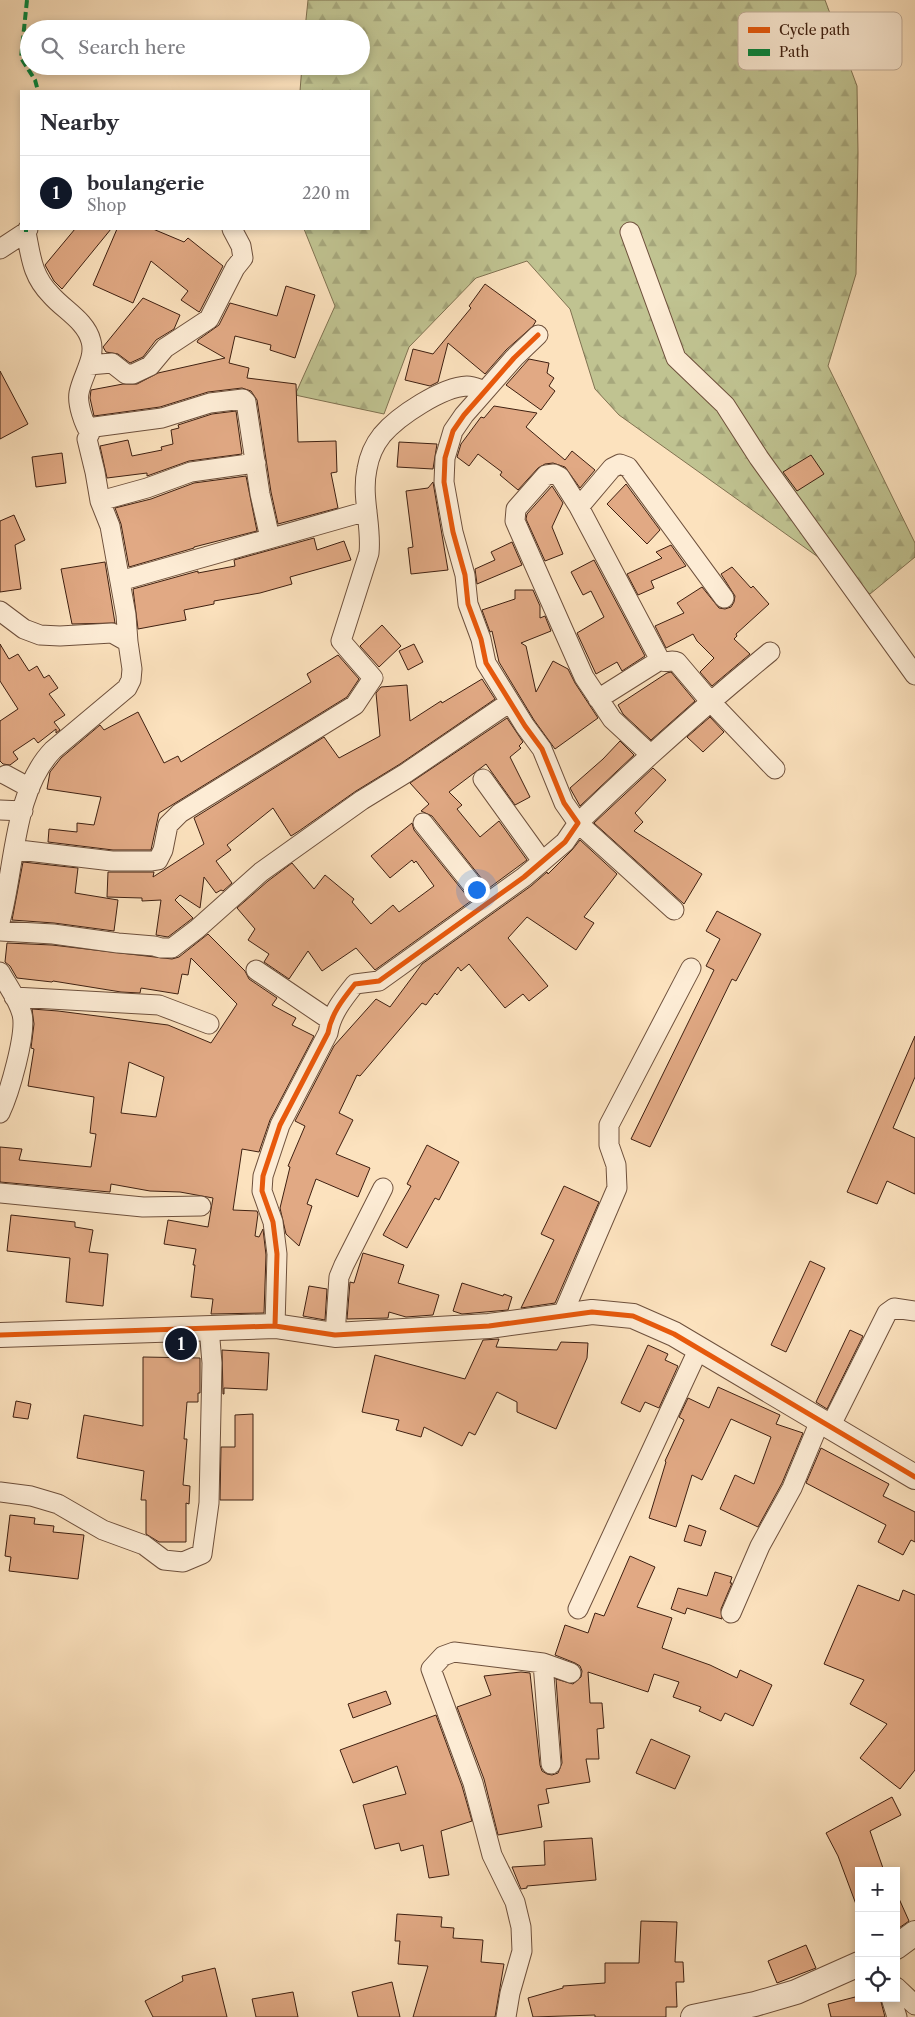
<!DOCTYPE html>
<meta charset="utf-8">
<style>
:root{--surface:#fff;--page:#f7f7f7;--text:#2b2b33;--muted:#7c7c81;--line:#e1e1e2;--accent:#111827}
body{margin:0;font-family:"Libre Caslon Text",serif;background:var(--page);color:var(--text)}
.controls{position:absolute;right:15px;bottom:15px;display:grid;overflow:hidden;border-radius:0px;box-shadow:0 2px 8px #0003}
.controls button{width:45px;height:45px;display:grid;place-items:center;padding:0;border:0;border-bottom:1px solid var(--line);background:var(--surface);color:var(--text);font:25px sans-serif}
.you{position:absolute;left:476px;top:889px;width:18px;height:18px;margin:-12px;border:4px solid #fff;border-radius:50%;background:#1a73e8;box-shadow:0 0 0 8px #1a73e833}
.badge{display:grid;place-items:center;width:32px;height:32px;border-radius:50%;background:var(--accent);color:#fff;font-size:16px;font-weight:700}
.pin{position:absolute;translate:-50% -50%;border:2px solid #fff;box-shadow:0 1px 5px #0006}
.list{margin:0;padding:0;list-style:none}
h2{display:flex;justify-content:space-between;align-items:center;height:65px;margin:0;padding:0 20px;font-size:21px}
h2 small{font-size:16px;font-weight:400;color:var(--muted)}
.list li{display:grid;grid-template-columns:32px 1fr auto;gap:15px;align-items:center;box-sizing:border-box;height:75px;padding:0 20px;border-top:1px solid var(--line)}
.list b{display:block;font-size:19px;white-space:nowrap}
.list p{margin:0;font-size:16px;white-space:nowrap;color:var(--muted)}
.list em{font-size:16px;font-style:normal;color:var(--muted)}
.icon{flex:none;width:28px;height:28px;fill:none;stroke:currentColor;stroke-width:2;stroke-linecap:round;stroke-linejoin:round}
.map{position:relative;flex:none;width:915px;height:2017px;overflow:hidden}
.search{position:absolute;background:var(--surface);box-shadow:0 2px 8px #0003;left:20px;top:20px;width:350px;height:55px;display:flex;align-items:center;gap:12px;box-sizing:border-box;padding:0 18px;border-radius:28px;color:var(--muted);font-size:19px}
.panel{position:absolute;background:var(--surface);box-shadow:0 2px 8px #0003;left:20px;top:90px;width:350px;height:140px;border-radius:0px}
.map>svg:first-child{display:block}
.forest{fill:url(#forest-firs);stroke:#807251}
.building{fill:#e1a984;stroke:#3f2011;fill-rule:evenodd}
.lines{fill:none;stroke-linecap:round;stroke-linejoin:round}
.minor-casing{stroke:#6e503c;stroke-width:21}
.tertiary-casing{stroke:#6e503c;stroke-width:26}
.minor{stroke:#fdecd5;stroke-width:19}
.tertiary{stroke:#fdecd5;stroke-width:24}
.quiet{stroke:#00873e;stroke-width:4;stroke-dasharray:8 4;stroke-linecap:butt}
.cycleway-casing{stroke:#fdecd5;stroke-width:8}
.cycleway{stroke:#e8590c;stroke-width:5}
.key{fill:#fdecd5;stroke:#c4af9a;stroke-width:1}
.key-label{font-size:14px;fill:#3f2011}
</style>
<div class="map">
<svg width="915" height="2017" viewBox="0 0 915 2017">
<defs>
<pattern id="forest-firs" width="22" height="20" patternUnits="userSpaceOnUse" patternTransform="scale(1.25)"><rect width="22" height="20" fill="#c0c391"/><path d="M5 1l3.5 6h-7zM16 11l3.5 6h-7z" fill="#a6a77c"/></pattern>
</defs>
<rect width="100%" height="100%" fill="#fce2be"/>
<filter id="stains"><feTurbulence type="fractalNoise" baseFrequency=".004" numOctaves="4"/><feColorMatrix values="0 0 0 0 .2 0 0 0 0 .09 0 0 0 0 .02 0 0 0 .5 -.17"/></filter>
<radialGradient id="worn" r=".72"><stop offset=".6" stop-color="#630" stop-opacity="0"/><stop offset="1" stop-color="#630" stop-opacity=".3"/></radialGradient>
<path class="forest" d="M308 0H825L857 86 858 154 856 274 828 366 915 543V557L870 594 619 415 595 389 570 309 527 261 476 278 409 347 384 414 295 395 335 306 304 229H369V91H300L302 66H361V29H305Z"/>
<path class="building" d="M75 229H111L62 289 54 281 45 265Z
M117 229H153L184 242 188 238 223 266 200 311 199 312 181 300 188 291 151 261 133 303 93 285Z
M485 284 536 321 533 326 506 350 485 374 448 343 438 382 430 386 405 380 413 349 433 354 471 308 469 306Z
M286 286 315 295 295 358 270 350 271 345 235 336 229 363 249 368 247 378 296 384 298 442 336 441 337 472 331 473 338 508 278 524 271 492 257 400 251 391 242 388 208 392 160 407 94 416 90 398 91 390 123 384H137L158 373 225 358 197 342 198 340 219 325 230 303 277 316Z
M143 298 180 315 174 329 156 340 143 357 130 363 118 354 106 352 103 347Z
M529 359 549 363 547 373 554 378 549 386 555 391 541 410 506 385Z
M0 371 28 424 0 439Z
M494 406 537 413 526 427 565 460 572 451 595 470 580 488 565 467 553 463 545 464 538 468 518 490 500 475 502 472 478 454 469 466 457 457 461 444 481 417 484 418Z
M236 411 242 454 189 461 147 476V473L107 478 100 446 128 440 132 456 162 450 161 447 173 444 171 430 179 428 178 425 212 414Z
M399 442 437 444 433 469 397 467Z
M62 453 66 483 36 487 32 457Z
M811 455 824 474 797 491 783 472Z
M246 476 257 531 194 547V548L129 567 121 524 115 508 151 499 194 483Z
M433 482 448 570 411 574 408 548 413 547 406 491 428 488Z
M626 484 660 530 647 544 607 504Z
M552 486 563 503 552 527 563 554 545 561 526 519 527 514Z
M14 515 25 540 15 545 21 589 0 592V521Z
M314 538 317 550 344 541 351 560 290 577 292 584 260 593 214 601V604L184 610 186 620 138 629 133 589 198 571V573L235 566 234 560Z
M512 542 522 565 477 584 475 569 495 560 491 552Z
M671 545 686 566 651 581 654 588 638 595 627 574 662 558 656 552Z
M594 560 645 656 622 671 617 662 596 674 577 633 604 617 591 591 583 595 571 572Z
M105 562 115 623 72 624 61 569Z
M732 567 751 588 753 586 769 604 736 634 737 636 734 639 750 654 712 686 700 672 714 658 697 641 693 634 666 648 655 626 684 613 677 603 702 587 719 608 725 609 731 607 734 602 735 596 721 574Z
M515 590H533L540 606V618L545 616 551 631 521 643 526 646 536 692 553 661 568 669 575 683 598 718 555 749 534 720 499 662 492 631 490 632 482 610 515 599Z
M382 625 401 646 379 667 360 646Z
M0 644 9 659 18 654 29 671 37 666 44 678 49 675 58 688 49 694 65 715 54 722 60 730 56 733V729L38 743 34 738 13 752 18 759 10 765 3 764 0 761V721L18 709 0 681Z
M414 644 423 662 408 670 399 651Z
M338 655 359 679 347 697 159 813 151 850H113L48 842 49 829 77 832V823L94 825 101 797 47 789 50 772 61 758 100 725 104 730 138 712 164 763 178 756 181 762 311 682 307 674Z
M671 672 695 701 651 740 623 714 618 705 667 673Z
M482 679 495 699 400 764 356 791 299 831 291 836 273 808 227 845 231 850 216 861 232 883 223 891 221 890 216 893 204 877 200 908 180 895 175 900 193 918 168 937 156 935 161 900 142 901V898L107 897 108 872H154L153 877 204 844 194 818 324 737 339 758 380 736 376 693 381 687 407 685 410 721 441 701 442 703Z
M710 717 724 732 703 752 687 737Z
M507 718 523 742 519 746 521 748 510 757 530 797 515 805 486 764 449 792 462 805 457 809 480 837 499 821 527 860 489 888 432 816 421 811 429 804 410 783Z
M620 741 634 755 580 806 570 788 603 759Z
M653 768 666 780 635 813 643 822 634 831 702 874 684 904 594 823Z
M412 823 414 830 471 901 375 970 356 948 322 971 308 951 289 979 264 962 269 954 248 940 255 929 237 908 268 881 292 863 314 889 325 875 354 899 352 902 371 924 393 905 399 912 434 886 416 861 414 863 412 860 390 878 371 856Z
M580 840 617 874 584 917 594 923 576 950 527 917 508 938 548 986 529 1001 523 994 505 1008 469 964 461 971 458 967 437 995 435 993 426 1005 422 1003 360 1076 357 1075 339 1113 353 1120 336 1154 370 1168 358 1197 316 1179 307 1204 312 1206 299 1246 286 1234 280 1208 290 1167 288 1166 305 1126 295 1121 334 1046 376 999 390 1007 422 964 531 886 547 872 548 874 572 850Z
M23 862 78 868 75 893 118 900 114 931 54 923 12 920Z
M717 911 761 934 736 981 732 979 650 1147 631 1139 714 970 706 966 720 939 706 931Z
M208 934 245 971 249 979 277 998 272 1005 296 1018 292 1025 314 1036 270 1120 259 1152 242 1149 233 1210 257 1211 258 1214 255 1236 259 1237 263 1229 266 1255 264 1313 211 1314 213 1299 191 1297 195 1265H193L196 1249 164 1244 168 1220 208 1227 213 1198 180 1192 150 1191 111 1184 110 1192 0 1182V1147L22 1149 19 1160 91 1167 96 1134 90 1133 94 1097 28 1086 34 1049 31 1048 34 1024 32 1009 58 1011 168 1025 211 1043 237 1004 191 958 188 975 182 974 178 994 141 988 140 993 121 992 53 981 52 982 17 978 10 966 5 962 7 943 52 945 172 959 179 957ZM129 1062 164 1077 156 1117 121 1113Z
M915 1036V1077L893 1128 915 1138V1194L887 1181 877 1204 847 1192Z
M427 1145 459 1162 439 1200 435 1198 407 1248 383 1235 411 1186 407 1184Z
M564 1186 599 1202 555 1303 521 1308 554 1240 541 1234Z
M11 1215 75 1222V1227L93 1230 89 1252 108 1254 103 1306 66 1302 70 1258 7 1251Z
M363 1253 404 1265 398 1283 439 1295 433 1315 406 1317 389 1312 388 1318 347 1319 350 1282 354 1283Z
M810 1261 825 1268 786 1352 771 1345Z
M462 1283 503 1296 504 1294 512 1297 508 1310 462 1314 453 1311Z
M309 1286 327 1289 325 1320 303 1316Z
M850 1330 863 1336 827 1409 816 1402Z
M499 1339 496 1347 557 1350 561 1342 588 1343 587 1358 556 1429 517 1412V1402L497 1392 475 1435 469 1432 462 1446 424 1427 421 1437 396 1430 399 1420 362 1412 375 1355 465 1379 483 1340Z
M648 1345 668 1354 665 1360 678 1366 659 1408 645 1402 640 1412 621 1403Z
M222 1350 269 1353 267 1390 224 1388V1394H223Z
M143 1357 200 1358V1393H198V1402H187L184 1439H187L183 1485 190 1486 189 1504 186 1503V1542H159L146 1534V1500H141L144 1471 77 1458 84 1415 143 1426Z
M718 1387 780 1415 776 1424 803 1433 782 1483 758 1527 720 1509 735 1475 754 1484 771 1437 731 1419 702 1480 692 1475 676 1527 649 1518 666 1462 665 1461 684 1420 679 1417 688 1398 709 1408Z
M16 1401 31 1404 28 1419 13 1417Z
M253 1414V1500H220L221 1447H235V1415Z
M821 1448 889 1484 883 1496 915 1512V1542L911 1540 903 1555 878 1542 886 1525 806 1483Z
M10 1515 35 1518 34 1524 54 1526 53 1532 84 1535 78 1579 9 1571 11 1557 5 1556Z
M689 1525 706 1531 701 1546 684 1541Z
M630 1556 655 1567 637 1607 672 1618 662 1648 710 1665 737 1678 740 1670 772 1685 753 1726 725 1713 721 1721 699 1711 701 1707 673 1697 679 1682 654 1674 648 1692 588 1672 590 1703H602L604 1728 597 1729 599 1759H586L590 1782 546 1789 549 1803 538 1805 542 1827 498 1835 484 1779 457 1707 491 1695 484 1676 521 1672 530 1673 540 1765 542 1771 547 1774 552 1775 558 1773 562 1763 556 1679 573 1684 581 1677 582 1671 580 1666 575 1663 555 1655 565 1625 588 1633 595 1613 604 1616Z
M715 1572 732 1577 730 1583H732L721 1609 722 1619 687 1608 685 1614 671 1609 678 1588 707 1596Z
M858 1585 899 1601 903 1590 915 1595V1770L900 1789 860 1758 887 1724 850 1704 864 1680 824 1664Z
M386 1691 391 1704 353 1718 348 1704Z
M436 1715 462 1786 472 1821 441 1831 449 1875 429 1878 423 1845 401 1851 399 1843 375 1849 363 1805 406 1794 397 1766 353 1783 340 1750Z
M651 1739 690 1756 675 1789 636 1773Z
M892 1797 901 1815 870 1831 884 1871H859L857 1907 838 1856 826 1833Z
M592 1838 596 1880 527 1886V1888L521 1889 512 1867 545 1865 544 1841Z
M896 1892 909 1921 896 1930Z
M397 1914 442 1917 441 1927 454 1928 453 1938 483 1940 481 1962 504 1964 495 2017H413L428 1966 398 1964 400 1941H395Z
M641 1921 677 1922 675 1962H683L684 1982H676L677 2007H666V2017H595V2015L533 2017 528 1998 563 1988V1986L605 1983V1963H639Z
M806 1945 816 1968 777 1983 768 1961Z
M215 1968 227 2017H153L145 2001 183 1981 182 1976Z
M392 1982 400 2017H358L352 1992Z
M293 1992 298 2017H256L252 1999Z
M859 1996V1998H880L885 2017H831L828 2004Z"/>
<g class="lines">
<g class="minor-casing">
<path id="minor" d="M630 232 676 358 725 405 759 458 915 675
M0 249 26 232 28 229
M89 365 112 363 126 374H133L150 366 165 348 209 319 235 268 243 258 241 246 232 229
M87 428 162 418 210 403 243 399 246 402 260 494 270 538
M100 501 147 488 191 472 256 463
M579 507 612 468 620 464 628 467 724 598
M120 581 367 511
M0 611 24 629 40 635 60 636 112 633 128 642
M598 699 660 660
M650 754 612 719 584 677 515 521 516 509 546 475 554 474 560 477 579 507 660 660C666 664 671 659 677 662L710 701 775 769
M6 775 30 788
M483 779 542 861
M0 810 23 811
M423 823 487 903
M13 856 19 850 112 861H152L158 860 163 850 168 825 180 813 355 705 373 678 341 641 369 553C372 525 361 497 367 469 369 457 374 445 382 435 398 416 442 387 467 386 473 386 479 389 485 391
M674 910 578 823C640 763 704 706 770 652
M0 922C15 869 13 791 53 750L127 688 131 680 132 669 128 642 126 615 110 526 100 501 95 472 87 439 90 433C84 424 77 404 79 393 82 376 96 358 91 341 86 321 64 310 51 295 32 276 31 257 26 232
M0 931 53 934 118 943 154 946 161 948H172L197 929 261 872 362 800 406 773 510 702
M256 970 330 1020
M0 972C7 985 18 999 22 1014 27 1034 9 1094 0 1113
M14 997 159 1005 209 1024
M0 1193 143 1207 201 1206
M562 1316 617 1188 616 1165 609 1145V1125L691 968
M275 1326 277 1254 273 1222 262 1191 263 1176 280 1125 328 1033C331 1014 343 999 355 984L379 981 524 877 565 842 578 823 564 803 542 749 525 726 486 663 481 639 468 604 465 575 453 532 444 482 445 458 453 431 464 415 479 398 514 358 538 335
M335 1335 339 1277 344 1265 383 1188
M830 1427 887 1313 894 1308 915 1311
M0 1492 31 1496 58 1504 103 1530 144 1545 164 1560 183 1562 202 1554 209 1503 212 1363 209 1328
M578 1609 699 1348
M731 1613 760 1546 792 1488 820 1421
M543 1663 551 1764
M896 1987 915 2005
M891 1998 897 2017
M506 2017 510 1993 522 1951 521 1927 515 1902 492 1855 473 1783 431 1669 443 1656 454 1652 543 1663 571 1673"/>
</g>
<g class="tertiary-casing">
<path id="tertiary" d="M0 1335 275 1326 335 1335 489 1326 592 1312 633 1316 674 1334 915 1477
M896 1947 915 1933
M693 2017 755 2004 796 1992 859 1964"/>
</g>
<use href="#minor" class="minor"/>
<use href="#tertiary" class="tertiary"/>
<path class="quiet" d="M27 0 21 58 35 80 38 91
M26 229V232"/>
<g class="cycleway-casing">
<path id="cycleway" d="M275 1326 277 1254 273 1222 262 1191 263 1176 280 1125 328 1033C331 1014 343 999 355 984L379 981 524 877 565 842 578 823 564 803 542 749 525 726 486 663 481 639 468 604 465 575 453 532 444 482 445 458 453 431 464 415 479 398 514 358 538 335
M0 1335 275 1326 335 1335 489 1326 592 1312 633 1316 674 1334 915 1477"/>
</g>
<use href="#cycleway" class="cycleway"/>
</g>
<rect x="738" y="12" width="164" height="58" rx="8" class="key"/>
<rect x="748" y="27" width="22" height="6" fill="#e8590c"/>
<rect x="748" y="49" width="22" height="7" fill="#00873e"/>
<g class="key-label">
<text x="779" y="35">Cycle path</text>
<text x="779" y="57">Path</text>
</g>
<rect width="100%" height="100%" filter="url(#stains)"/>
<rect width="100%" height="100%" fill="url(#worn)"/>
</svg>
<div class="controls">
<button>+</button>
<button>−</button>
<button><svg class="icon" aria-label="locate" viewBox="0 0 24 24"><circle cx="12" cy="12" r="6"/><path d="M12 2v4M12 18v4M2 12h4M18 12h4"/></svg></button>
</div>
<div class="you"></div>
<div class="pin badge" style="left:181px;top:1344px">1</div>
<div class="search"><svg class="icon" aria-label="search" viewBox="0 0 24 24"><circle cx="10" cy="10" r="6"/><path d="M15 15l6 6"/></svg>Search here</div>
<section class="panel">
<h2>Nearby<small></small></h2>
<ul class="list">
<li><span class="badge">1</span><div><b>boulangerie</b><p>Shop</p></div><em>220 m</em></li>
</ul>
</section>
</div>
